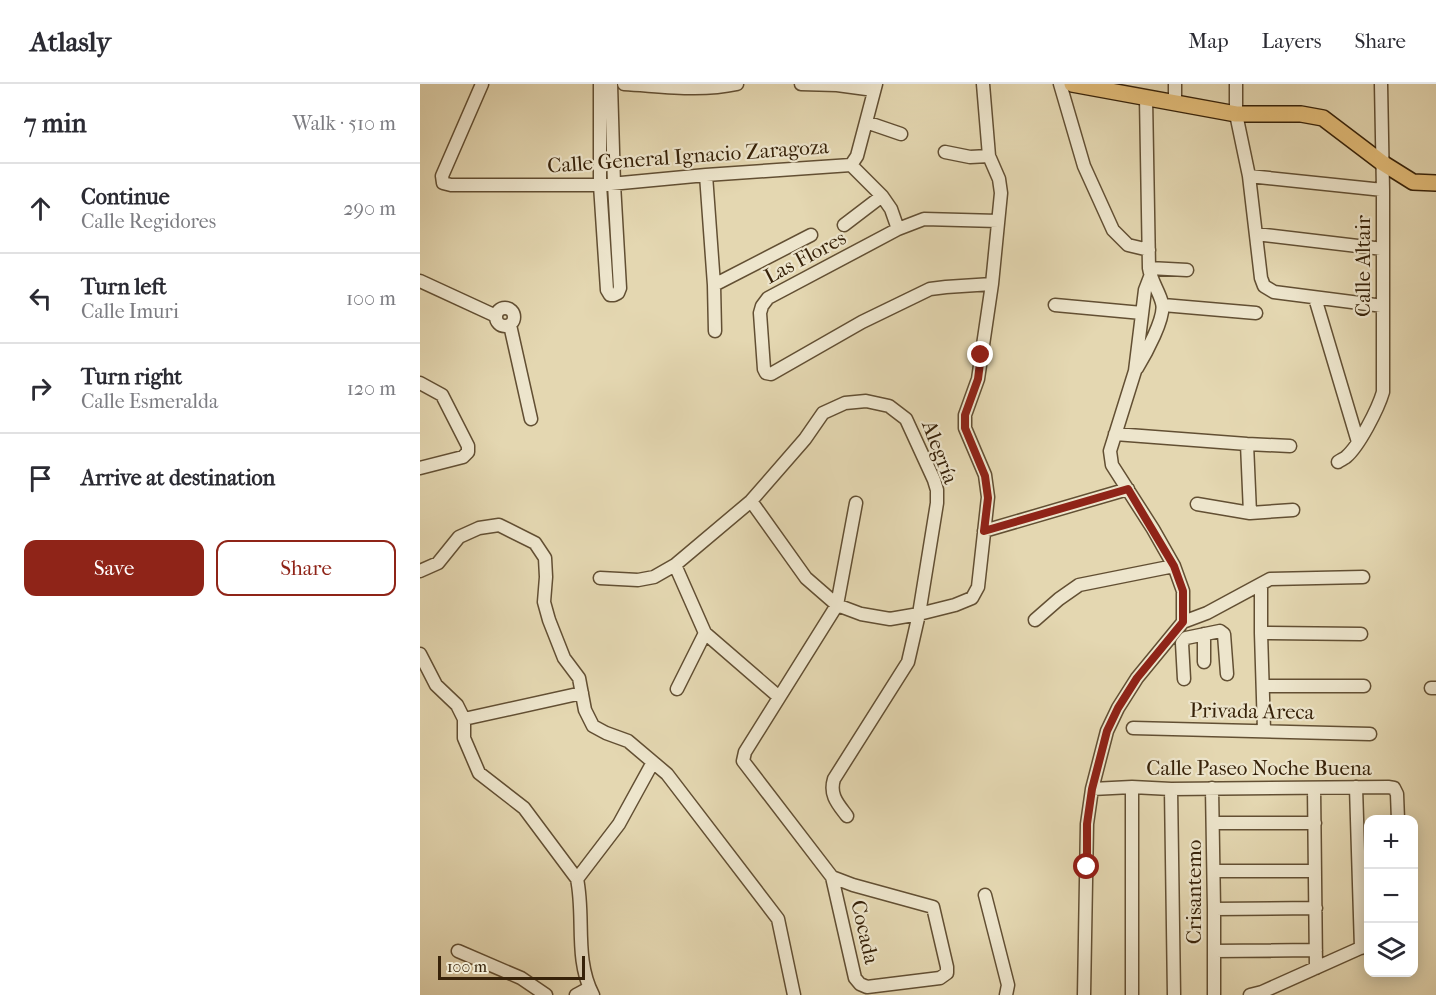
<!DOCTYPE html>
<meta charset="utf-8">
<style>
:root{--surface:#fff;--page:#f2f2f3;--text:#2b2b33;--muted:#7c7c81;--line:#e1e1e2;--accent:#8f2418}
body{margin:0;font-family:"IM FELL French Canon",serif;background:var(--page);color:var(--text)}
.controls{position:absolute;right:18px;bottom:18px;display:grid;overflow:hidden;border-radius:12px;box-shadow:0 3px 15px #0003}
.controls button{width:54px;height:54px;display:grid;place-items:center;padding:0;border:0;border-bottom:2px solid var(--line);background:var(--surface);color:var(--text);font:30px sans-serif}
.scale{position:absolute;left:18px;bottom:15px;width:147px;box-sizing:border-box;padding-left:6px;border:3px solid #372209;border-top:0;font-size:16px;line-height:21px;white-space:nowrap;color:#372209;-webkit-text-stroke:4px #ede5cc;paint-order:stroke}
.stop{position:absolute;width:18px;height:18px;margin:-14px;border:4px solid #8f2418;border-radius:50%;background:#fff}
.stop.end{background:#8f2418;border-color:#fff;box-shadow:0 2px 6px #0008}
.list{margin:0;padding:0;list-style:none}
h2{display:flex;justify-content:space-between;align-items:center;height:78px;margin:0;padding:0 24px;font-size:26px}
h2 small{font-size:20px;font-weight:400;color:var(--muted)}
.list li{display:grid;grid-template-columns:39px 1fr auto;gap:18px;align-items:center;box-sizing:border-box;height:90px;padding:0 24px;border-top:2px solid var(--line)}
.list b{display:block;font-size:22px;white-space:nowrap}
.list p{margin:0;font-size:20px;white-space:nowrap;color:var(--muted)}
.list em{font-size:20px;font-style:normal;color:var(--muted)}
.actions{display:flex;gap:12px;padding:18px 24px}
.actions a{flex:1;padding:14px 0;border:2px solid var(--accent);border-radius:12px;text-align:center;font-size:21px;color:var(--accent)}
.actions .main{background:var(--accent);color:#fff}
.icon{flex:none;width:33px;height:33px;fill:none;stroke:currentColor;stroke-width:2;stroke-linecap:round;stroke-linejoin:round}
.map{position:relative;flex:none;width:1016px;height:911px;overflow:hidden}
header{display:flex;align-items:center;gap:36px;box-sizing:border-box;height:84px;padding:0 30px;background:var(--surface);border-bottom:2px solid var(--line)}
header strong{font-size:28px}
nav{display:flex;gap:33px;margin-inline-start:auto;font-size:21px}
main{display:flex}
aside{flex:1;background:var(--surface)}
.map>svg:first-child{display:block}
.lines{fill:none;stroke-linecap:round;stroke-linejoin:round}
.minor-casing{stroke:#624f33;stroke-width:15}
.major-casing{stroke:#372209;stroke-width:18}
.minor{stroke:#ede5cc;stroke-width:12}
.major{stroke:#e2bc78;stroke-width:15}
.route{stroke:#8f2418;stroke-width:8}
.labels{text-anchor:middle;stroke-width:4.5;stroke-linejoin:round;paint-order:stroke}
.street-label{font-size:21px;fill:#372209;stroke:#ede5cc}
</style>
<header>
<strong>Atlasly</strong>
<nav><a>Map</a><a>Layers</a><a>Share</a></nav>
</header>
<main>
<aside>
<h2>7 min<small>Walk · 510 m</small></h2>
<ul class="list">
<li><svg class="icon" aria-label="ahead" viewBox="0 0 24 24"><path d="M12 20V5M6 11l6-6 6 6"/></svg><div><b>Continue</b><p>Calle Regidores</p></div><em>290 m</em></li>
<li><svg class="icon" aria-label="left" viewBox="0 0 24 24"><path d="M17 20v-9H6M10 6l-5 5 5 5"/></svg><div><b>Turn left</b><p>Calle Imuri</p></div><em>100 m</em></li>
<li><svg class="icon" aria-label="right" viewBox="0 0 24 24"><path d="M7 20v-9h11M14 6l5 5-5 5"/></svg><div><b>Turn right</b><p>Calle Esmeralda</p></div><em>120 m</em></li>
<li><svg class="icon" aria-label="arrive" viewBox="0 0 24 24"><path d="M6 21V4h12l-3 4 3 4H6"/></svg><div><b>Arrive at destination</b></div></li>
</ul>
<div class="actions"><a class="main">Save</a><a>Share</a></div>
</aside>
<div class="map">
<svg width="1016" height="911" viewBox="0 0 1016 911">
<rect width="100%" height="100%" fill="#e4d7b1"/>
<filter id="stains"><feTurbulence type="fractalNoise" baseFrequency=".00333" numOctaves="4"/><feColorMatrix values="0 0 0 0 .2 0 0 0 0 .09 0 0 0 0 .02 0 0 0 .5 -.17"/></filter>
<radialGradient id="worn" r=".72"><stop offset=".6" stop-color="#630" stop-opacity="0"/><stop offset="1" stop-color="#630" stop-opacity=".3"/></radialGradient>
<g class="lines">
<g class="minor-casing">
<path id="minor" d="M62 0 22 92 23 99 31 101H180L286 91 431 81
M180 0V101L187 206 190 211H194L198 209 200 204 194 100 191 0
M204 0C241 2 280 8 317 0
M381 0 417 1 454 6
M640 0 664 82 693 146 708 161 729 166
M816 0V30L829 92 841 194 844 202 854 208 963 222
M755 19V0
M446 38 481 50
M525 68 550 73 569 72
M431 81 437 72 456 0
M431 81 462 112 471 125 478 145
M286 91 294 201 295 247
M829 92 963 106
M424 141 462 112
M836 150 963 165
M729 184 767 186
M0 197 76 232
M572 200 526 203 510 205 442 238 351 290 346 289 344 285 340 229 342 222 348 214 478 145 504 135 578 137
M294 201 391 151
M895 214 938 358
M635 221 722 229
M743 221 836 229
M76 233a9 9 0 1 1 18 0a9 9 0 1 1-18 0Z
M90 241 111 335
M717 284C725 271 746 233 742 219 739 207 731 197 729 184L726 14
M0 299 22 311 48 362V368L43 373 0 384
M695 350 827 360 870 362
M827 360 830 429
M918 378C919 377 925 374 926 373 939 362 958 325 963 308V106L961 0
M331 417 386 494 417 521 441 530 470 535 499 530 535 521 552 514 558 503 568 413 565 391 545 344V331L558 295 572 200 581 109 579 95 569 72 563 0
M777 420 830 429 873 426
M564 447 708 405
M255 481 285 549 359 613
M0 487 18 479 39 453 59 444 79 441 115 459 125 474 126 493 124 518 129 536 144 574 159 594 165 626 173 642 186 649 208 657 247 690 358 835 374 911
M180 494 218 496 234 493 255 481 331 417 385 355 403 329 425 319 446 317 469 322 486 335 514 396 517 406V419L499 530 488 578 414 695C409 711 418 720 427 732
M841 500V549L844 646
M615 536 639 515 659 501 754 482
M763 538 787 529 850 495 943 493
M841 549 941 550
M784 550V578
M0 570 16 601 37 621 44 635V654L59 689 104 724 157 795
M764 595 762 559 766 554 800 547 804 550 807 590
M843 602H944
M1011 604H1016
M257 605 285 549
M44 635 162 609
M713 644 950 650
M712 703V911
M936 703 941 864
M792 704 794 825V911
M894 704 896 884
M672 705 712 703 751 705 968 703 974 704 977 710 978 736
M751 705 754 911
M793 739H895
M794 787H895
M412 793 433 801 513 823 527 883V889L520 894 447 903 440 900 435 894 412 793 323 677 325 668 417 521 436 419
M565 811 588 901 586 911
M794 825 896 824
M38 867 101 894 126 911
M794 867 896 866
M156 911 169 904
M173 911C154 875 165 833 157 795L199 740 233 678
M664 911 667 740 672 705 687 647 698 624 717 594 763 538V507L754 482 733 445 692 381 690 367 715 287 725 206 730 193
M830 911 842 908 947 861"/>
</g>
<g class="major-casing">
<path id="major" d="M652 0 816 30H881L903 34 961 78 993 98 1016 99"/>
</g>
<use href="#minor" class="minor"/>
<use href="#major" class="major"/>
</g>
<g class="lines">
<path class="route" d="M561 271 558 295 545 331V344L565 392 568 414 564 447 708 405 754 482 763 507V538L717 594 698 624 687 647 672 705 667 740V783"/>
</g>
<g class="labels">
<g class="street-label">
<text transform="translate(268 72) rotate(-4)" y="7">Calle General Ignacio Zaragoza</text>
<text transform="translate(385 173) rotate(-28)" y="7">Las Flores</text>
<text transform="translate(943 182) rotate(-90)" y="7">Calle Altair</text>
<text transform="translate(520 368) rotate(69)" y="7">Alegría</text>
<text transform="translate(832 627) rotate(1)" y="7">Privada Areca</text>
<text x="839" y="691">Calle Paseo Noche Buena</text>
<text transform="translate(774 808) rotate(-90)" y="7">Crisantemo</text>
<text transform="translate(445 848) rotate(77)" y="7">Cocada</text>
</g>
</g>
<rect width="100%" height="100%" filter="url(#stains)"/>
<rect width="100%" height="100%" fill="url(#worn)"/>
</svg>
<div class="controls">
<button>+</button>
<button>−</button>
<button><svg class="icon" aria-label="layers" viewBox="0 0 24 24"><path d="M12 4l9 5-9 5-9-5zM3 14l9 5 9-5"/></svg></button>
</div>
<div class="scale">100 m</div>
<div class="stop" style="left:667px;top:783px"></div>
<div class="stop end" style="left:561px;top:271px"></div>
</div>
</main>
